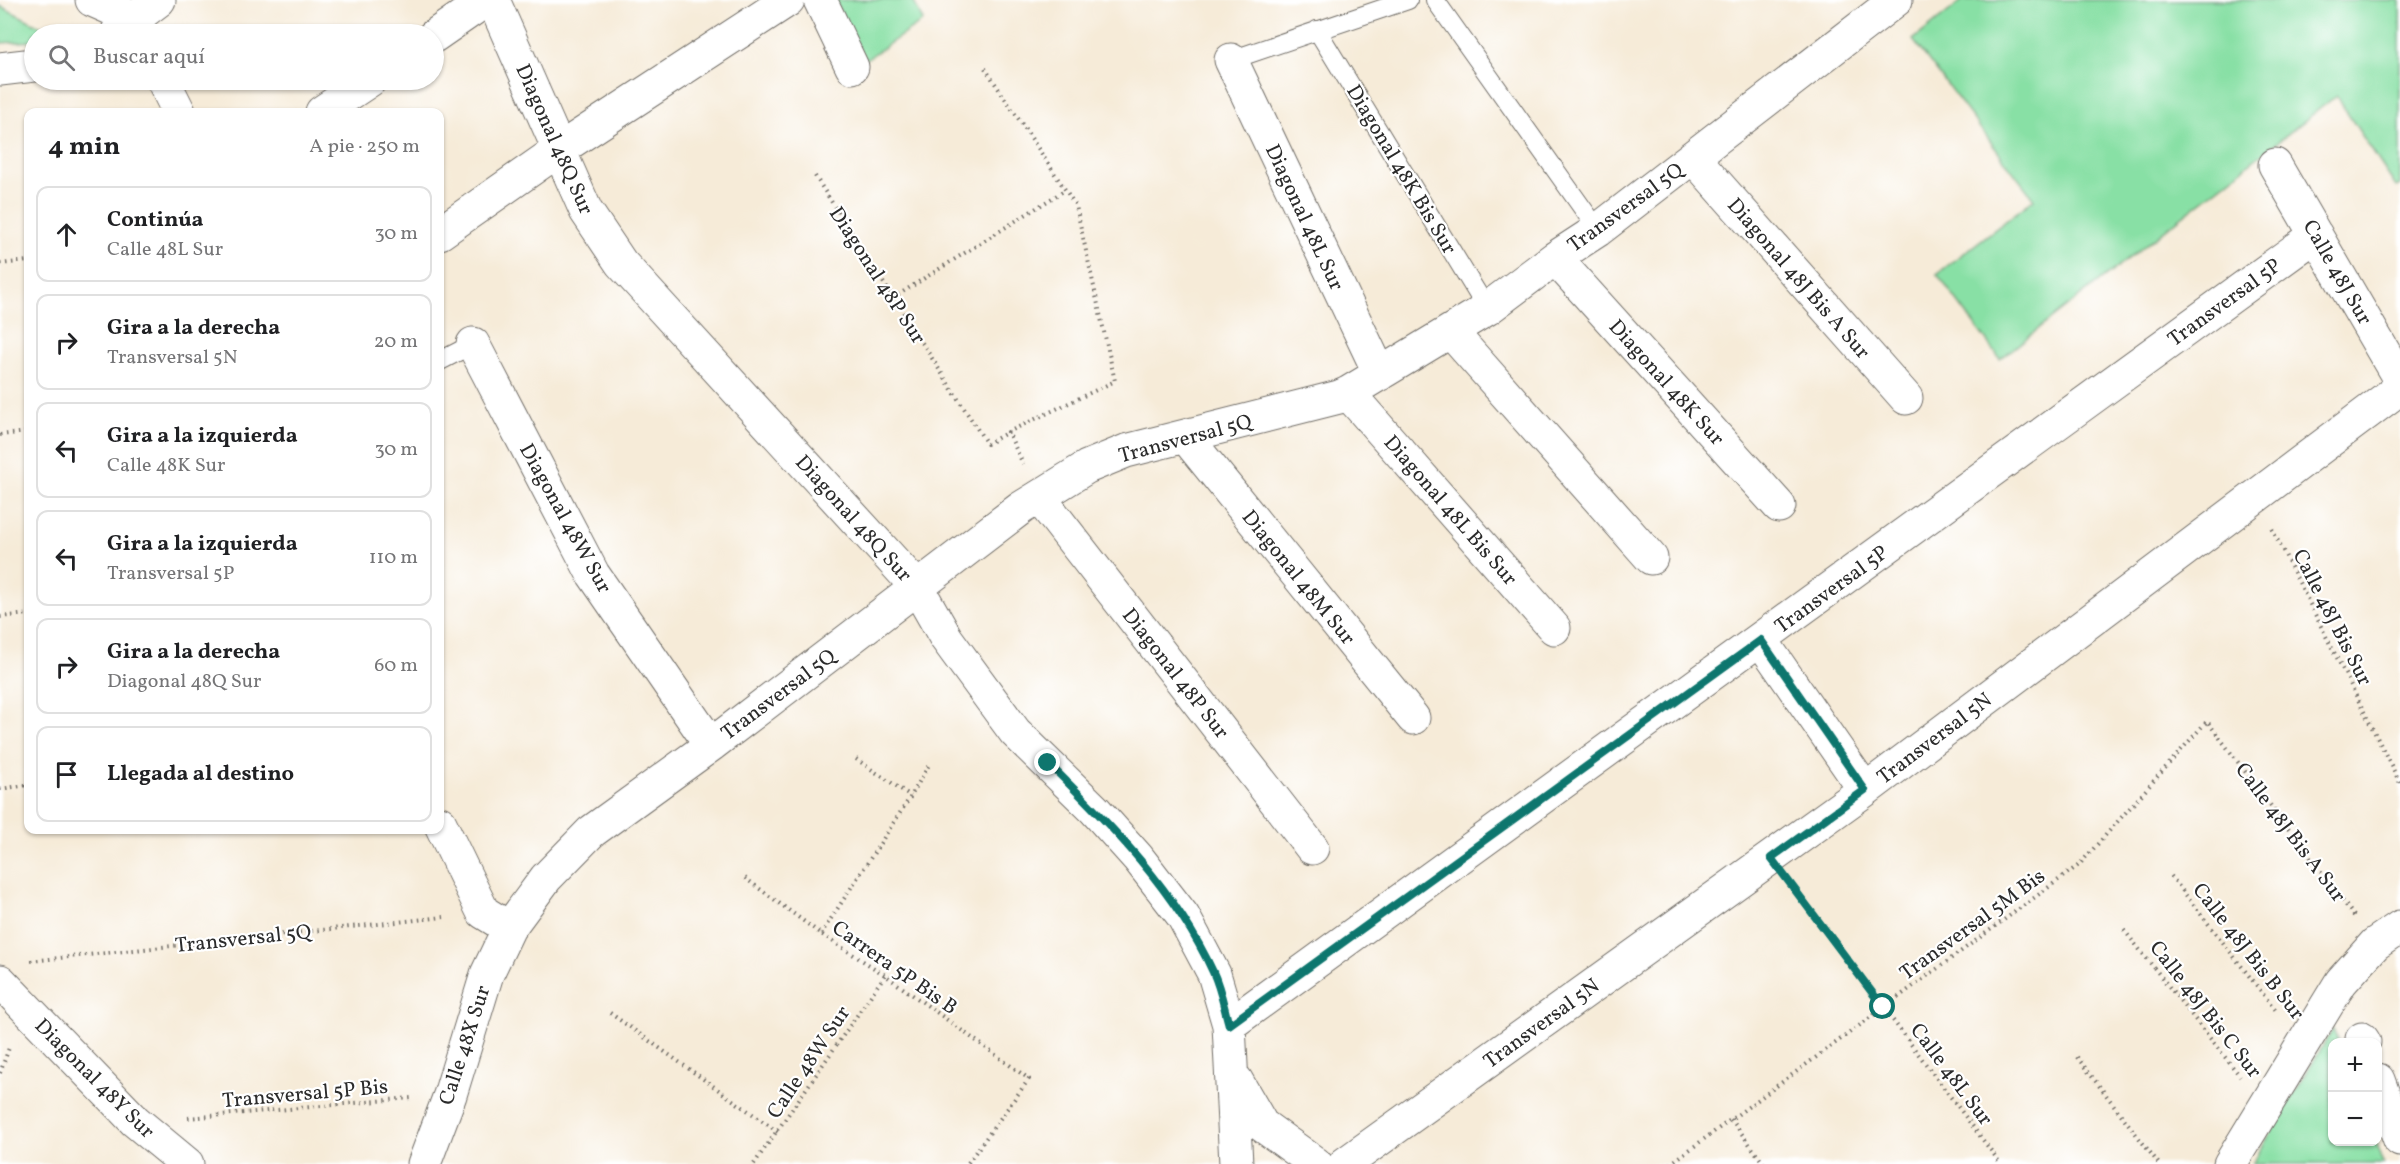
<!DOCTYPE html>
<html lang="es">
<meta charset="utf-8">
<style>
:root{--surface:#fff;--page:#f6f6f6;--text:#202124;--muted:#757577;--line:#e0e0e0}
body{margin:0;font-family:Vollkorn,serif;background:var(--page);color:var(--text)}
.controls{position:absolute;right:18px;bottom:18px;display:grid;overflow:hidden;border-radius:12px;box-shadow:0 2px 4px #0004}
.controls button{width:54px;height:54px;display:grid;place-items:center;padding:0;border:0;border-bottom:2px solid var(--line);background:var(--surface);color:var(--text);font:30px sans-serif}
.stop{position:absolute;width:18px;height:18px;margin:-14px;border:4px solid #0f766e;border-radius:50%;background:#fff}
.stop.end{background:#0f766e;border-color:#fff;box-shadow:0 2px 6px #0008}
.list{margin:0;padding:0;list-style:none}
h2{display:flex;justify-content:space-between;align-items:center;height:78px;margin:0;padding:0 24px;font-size:26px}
h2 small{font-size:20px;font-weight:400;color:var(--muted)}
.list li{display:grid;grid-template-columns:39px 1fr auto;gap:18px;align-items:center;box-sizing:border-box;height:96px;margin:0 12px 12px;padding:0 12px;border:2px solid var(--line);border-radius:12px}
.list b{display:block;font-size:22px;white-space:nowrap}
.list p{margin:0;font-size:20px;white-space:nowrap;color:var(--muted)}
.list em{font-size:20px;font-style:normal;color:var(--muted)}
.icon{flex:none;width:33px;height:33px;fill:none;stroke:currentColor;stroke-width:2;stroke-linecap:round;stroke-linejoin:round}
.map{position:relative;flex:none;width:2400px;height:1164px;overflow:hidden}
.search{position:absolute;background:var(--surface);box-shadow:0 2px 4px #0004;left:24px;top:24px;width:420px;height:66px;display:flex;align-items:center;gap:15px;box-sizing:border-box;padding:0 21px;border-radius:33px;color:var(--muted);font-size:22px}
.panel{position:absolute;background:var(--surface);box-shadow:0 2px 4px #0004;left:24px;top:108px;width:420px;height:726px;border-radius:12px}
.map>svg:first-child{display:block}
.green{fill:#88e0a5;stroke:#5a8668;stroke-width:1.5}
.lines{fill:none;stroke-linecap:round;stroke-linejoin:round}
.lane-casing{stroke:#726e68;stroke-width:20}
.street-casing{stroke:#726e68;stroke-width:35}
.secondary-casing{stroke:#726e68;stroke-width:35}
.path{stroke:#726e68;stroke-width:4;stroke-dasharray:1.5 4.5;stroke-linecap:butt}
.lane{stroke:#fff;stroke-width:18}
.street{stroke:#fff;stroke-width:33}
.secondary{stroke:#fff;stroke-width:33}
.route{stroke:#0f766e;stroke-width:8}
.labels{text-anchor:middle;stroke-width:4.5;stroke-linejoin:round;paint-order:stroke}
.street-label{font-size:21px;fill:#2b2b2b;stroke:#fff}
</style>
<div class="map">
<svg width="2400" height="1164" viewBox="0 0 2400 1164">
<rect width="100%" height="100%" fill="#fff"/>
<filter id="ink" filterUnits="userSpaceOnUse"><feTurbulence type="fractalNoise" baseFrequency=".0167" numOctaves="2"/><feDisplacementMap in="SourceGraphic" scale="12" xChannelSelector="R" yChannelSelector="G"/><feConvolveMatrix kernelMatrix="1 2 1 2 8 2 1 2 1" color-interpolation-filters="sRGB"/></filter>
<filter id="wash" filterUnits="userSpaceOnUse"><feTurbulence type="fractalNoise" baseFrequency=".008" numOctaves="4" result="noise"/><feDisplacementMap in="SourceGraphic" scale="24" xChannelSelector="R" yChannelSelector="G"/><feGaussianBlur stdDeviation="1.35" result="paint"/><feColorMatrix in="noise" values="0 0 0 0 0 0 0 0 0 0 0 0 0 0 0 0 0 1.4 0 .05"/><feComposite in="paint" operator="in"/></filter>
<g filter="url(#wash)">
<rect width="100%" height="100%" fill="#f6ebd8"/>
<path class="green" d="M834 0H913L923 21 865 60Z
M1963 0H2400V185L2396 187 2336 96 2000 359 1937 274 2034 199 1913 40Z
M0 6 56 34H34V41L0 43Z
M2333 1029 2338 1042H2332V1142H2376L2384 1164H2252Z"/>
</g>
<g filter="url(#ink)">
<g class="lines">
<g class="lane-casing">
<path id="lane" d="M1435 0 1598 230
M1317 30 1487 309
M1231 60 1408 0
M440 361 473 344"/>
</g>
<g class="street-casing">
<path id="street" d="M92 0 133 18 141 34
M493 0 586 211 621 263 917 587 946 638 1015 732 1095 810 1138 858 1183 916 1214 974 1229 1025 1236 1164
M820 0 852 67
M118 31 159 0
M434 36 486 0
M1231 60 1380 374
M0 69 34 65
M163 80 179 112
M322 112 370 80
M1693 157 1906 398
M2275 165 2400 380
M440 233 560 149 788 0
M1555 258 1779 506
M1451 332 1651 558
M473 344 593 574 711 745
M1348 393 1554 628
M1185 436 1413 718
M1039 497 1312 848
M1761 640 1865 790
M440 823 483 912 509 928
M1229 1025 2316 235
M2362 1039 2364 1042
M1236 1080 1262 1125 1316 1164
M2378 1080 2400 1140
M424 1164 450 1095 487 974 509 928 546 878 591 832 711 745 1021 508 1087 467 1126 451 1339 397 1348 393 1487 309 1555 258 1598 230 1896 0
M1345 1164 1865 790 2400 388
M2230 1164 2341 982 2375 944 2400 927"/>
</g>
<g class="secondary-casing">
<path id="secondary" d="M0 981 135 1121 187 1164"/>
</g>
<path class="path" d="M985 68 1076 206 1115 381 1008 432 1023 464
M815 176 987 444 1008 432
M0 264 28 261
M893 298 1065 190
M0 435 28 432
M2272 529 2400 783
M0 617 28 614
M856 759 911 796
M0 789 28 785
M2171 876 2278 1013
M745 878 821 934 885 975 1029 1079 967 1164
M1792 886 2001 1164
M2124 930 2240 1076
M821 934 911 796 930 763
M31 961 444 917
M610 1013 778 1132
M2077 1057 2159 1164
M0 1073 10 1045
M188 1118 411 1098
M1731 1119 1764 1164
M754 1164 885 975
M1670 1164 2079 865 2207 721 2354 916"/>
<use href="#lane" class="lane"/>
<use href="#street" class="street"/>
<use href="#secondary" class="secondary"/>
</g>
</g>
<g class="lines" filter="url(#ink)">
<path class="route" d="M1048 763C1112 826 1176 891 1213 972 1221 989 1224 1008 1229 1025L1761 640 1865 790 1771 858 1883 1007"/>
</g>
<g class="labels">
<g class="street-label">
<text transform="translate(555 139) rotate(66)" y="7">Diagonal 48Q Sur</text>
<text transform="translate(1402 169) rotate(59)" y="7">Diagonal 48K Bis Sur</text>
<text transform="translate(1625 207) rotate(-36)" y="7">Transversal 5Q</text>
<text transform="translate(1305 217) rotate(65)" y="7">Diagonal 48L Sur</text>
<text transform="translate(2338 272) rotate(60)" y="7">Calle 48J Sur</text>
<text transform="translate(878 275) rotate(57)" y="7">Diagonal 48P Sur</text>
<text transform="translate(1799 278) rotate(49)" y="7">Diagonal 48J Bis A Sur</text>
<text transform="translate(2224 302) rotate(-36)" y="7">Transversal 5P</text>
<text transform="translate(1667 382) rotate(48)" y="7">Diagonal 48K Sur</text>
<text transform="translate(1185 438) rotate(-15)" y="7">Transversal 5Q</text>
<text transform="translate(1451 510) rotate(49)" y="7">Diagonal 48L Bis Sur</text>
<text transform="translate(566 518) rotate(61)" y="7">Diagonal 48W Sur</text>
<text transform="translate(854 518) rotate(48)" y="7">Diagonal 48Q Sur</text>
<text transform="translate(1299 577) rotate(51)" y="7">Diagonal 48M Sur</text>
<text transform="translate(1831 589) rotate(-36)" y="7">Transversal 5P</text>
<text transform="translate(2333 617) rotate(63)" y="7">Calle 48J Bis Sur</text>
<text transform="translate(1176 673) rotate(52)" y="7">Diagonal 48P Sur</text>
<text transform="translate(778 694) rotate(-37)" y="7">Transversal 5Q</text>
<text transform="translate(1934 738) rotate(-37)" y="7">Transversal 5N</text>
<text transform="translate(2291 832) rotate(53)" y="7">Calle 48J Bis A Sur</text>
<text transform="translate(1972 924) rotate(-36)" y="7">Transversal 5M Bis</text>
<text transform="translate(243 938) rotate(-6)" y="7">Transversal 5Q</text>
<text transform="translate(2249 951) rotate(52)" y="7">Calle 48J Bis B Sur</text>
<text transform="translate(895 967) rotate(35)" y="7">Carrera 5P Bis B</text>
<text transform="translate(2206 1009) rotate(52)" y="7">Calle 48J Bis C Sur</text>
<text transform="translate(1541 1023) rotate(-36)" y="7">Transversal 5N</text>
<text transform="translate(464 1045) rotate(-72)" y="7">Calle 48X Sur</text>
<text transform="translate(808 1062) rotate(-56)" y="7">Calle 48W Sur</text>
<text transform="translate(1952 1074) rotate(53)" y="7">Calle 48L Sur</text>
<text transform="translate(95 1078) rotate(45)" y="7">Diagonal 48Y Sur</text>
<text transform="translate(305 1093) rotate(-5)" y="7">Transversal 5P Bis</text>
</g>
</g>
</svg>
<div class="controls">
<button>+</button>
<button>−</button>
</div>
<div class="stop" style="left:1883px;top:1007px"></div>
<div class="stop end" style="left:1048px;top:763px"></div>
<div class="search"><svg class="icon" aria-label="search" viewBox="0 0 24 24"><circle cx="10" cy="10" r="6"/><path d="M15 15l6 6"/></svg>Buscar aquí</div>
<section class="panel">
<h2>4 min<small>A pie · 250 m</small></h2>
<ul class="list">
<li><svg class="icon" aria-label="ahead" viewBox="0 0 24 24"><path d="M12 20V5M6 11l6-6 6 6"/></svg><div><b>Continúa</b><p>Calle 48L Sur</p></div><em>30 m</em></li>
<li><svg class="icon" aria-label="right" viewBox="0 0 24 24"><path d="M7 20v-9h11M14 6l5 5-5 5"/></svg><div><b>Gira a la derecha</b><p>Transversal 5N</p></div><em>20 m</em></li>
<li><svg class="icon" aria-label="left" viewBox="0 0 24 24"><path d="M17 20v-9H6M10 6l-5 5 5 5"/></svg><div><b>Gira a la izquierda</b><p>Calle 48K Sur</p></div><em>30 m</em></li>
<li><svg class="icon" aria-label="left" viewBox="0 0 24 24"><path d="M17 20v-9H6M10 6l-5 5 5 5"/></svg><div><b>Gira a la izquierda</b><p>Transversal 5P</p></div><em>110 m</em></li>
<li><svg class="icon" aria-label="right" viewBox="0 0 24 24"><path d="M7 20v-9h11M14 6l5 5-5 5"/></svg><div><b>Gira a la derecha</b><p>Diagonal 48Q Sur</p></div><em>60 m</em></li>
<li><svg class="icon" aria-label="arrive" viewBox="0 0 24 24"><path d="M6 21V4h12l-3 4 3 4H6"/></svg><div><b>Llegada al destino</b></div></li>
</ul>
</section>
</div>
